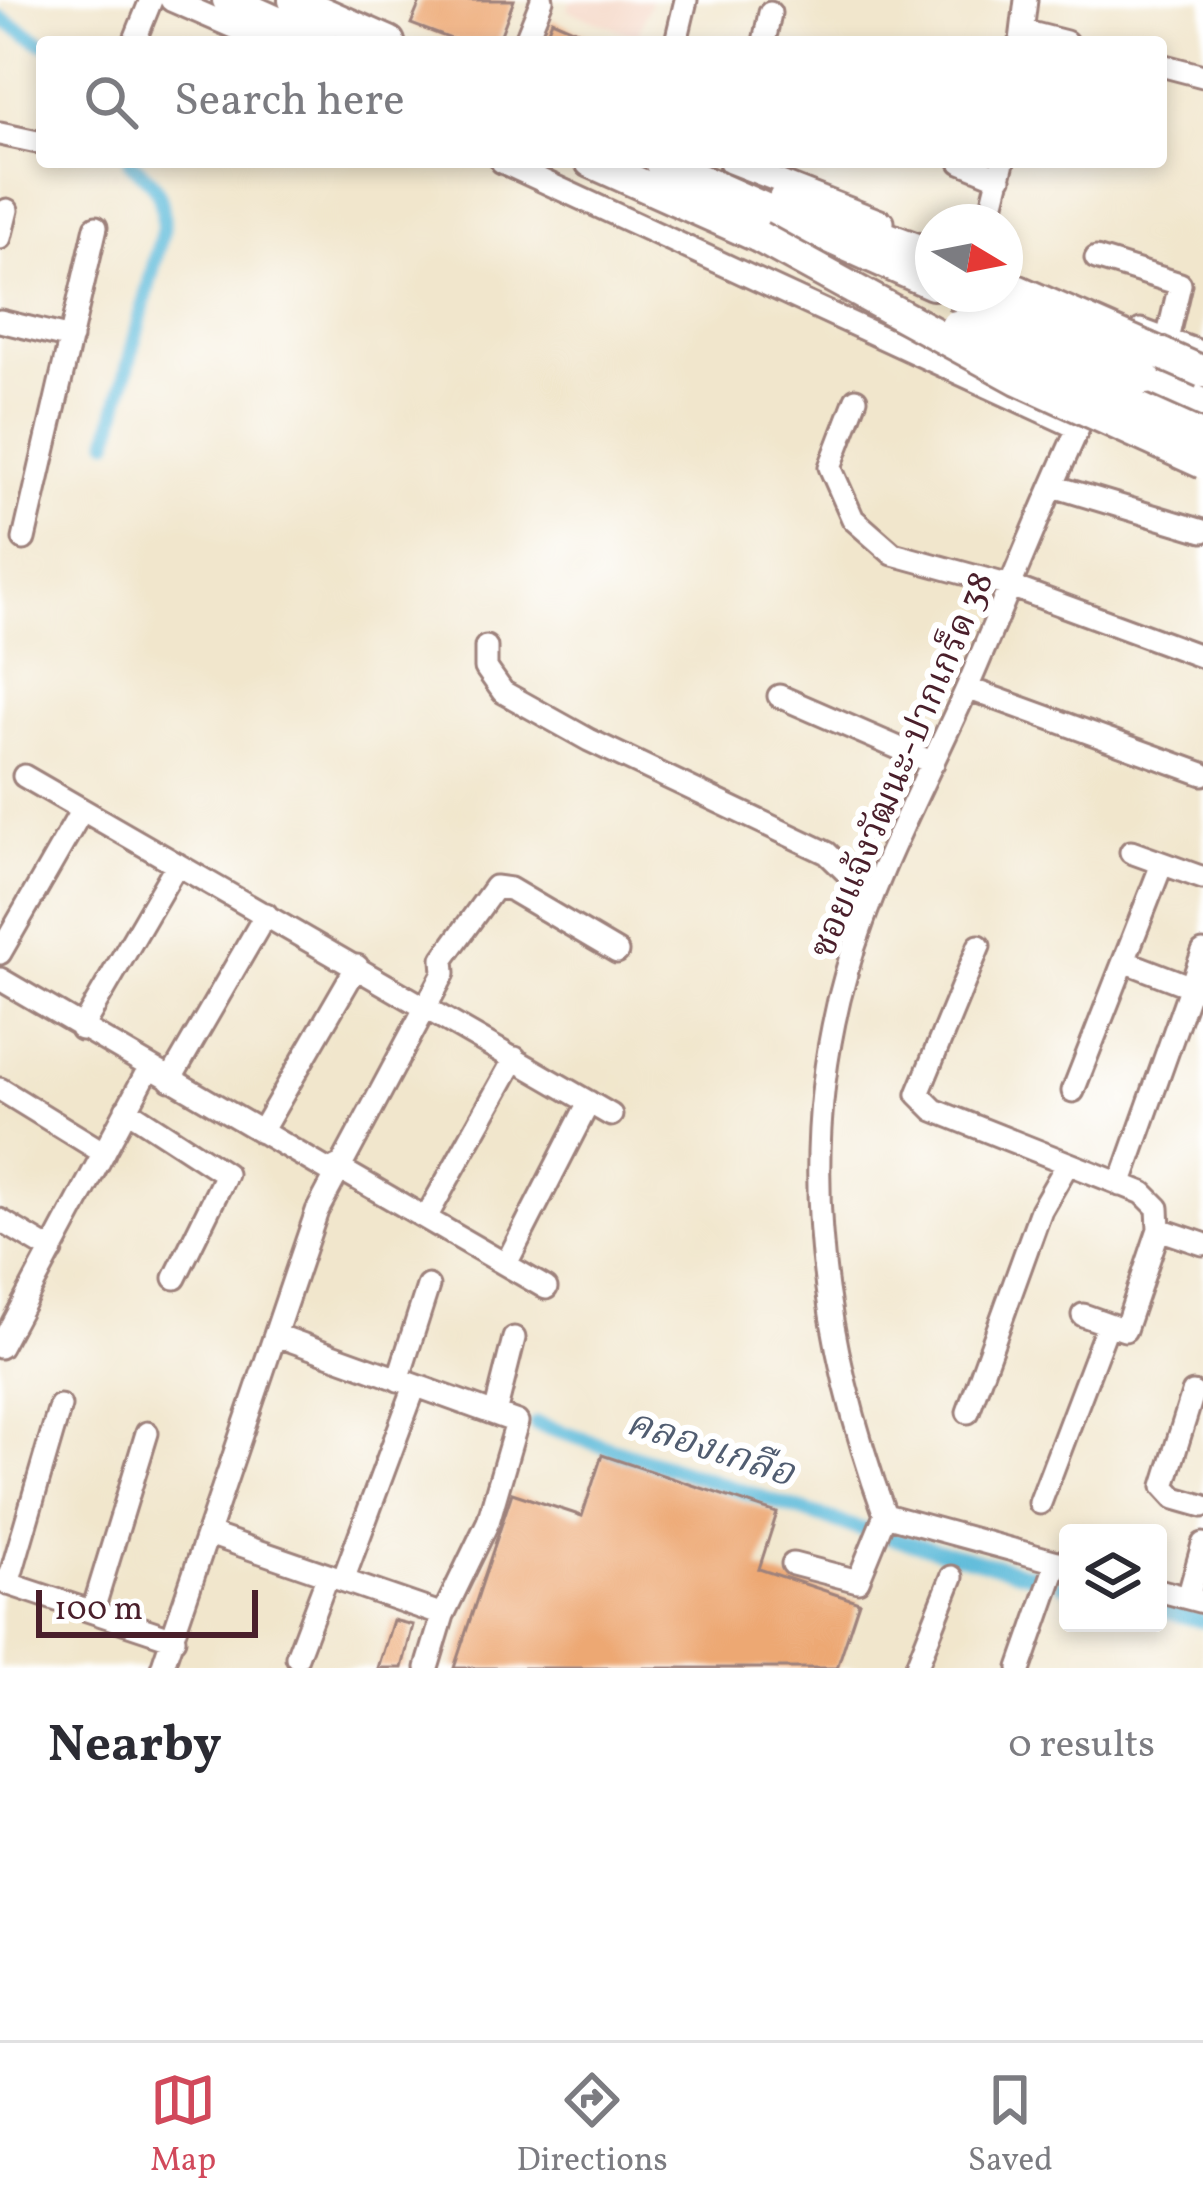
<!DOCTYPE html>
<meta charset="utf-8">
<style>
:root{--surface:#fff;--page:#f7f7f7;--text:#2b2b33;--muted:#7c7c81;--line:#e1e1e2;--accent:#d1495b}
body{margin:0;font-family:Vollkorn,"Noto Serif Thai",serif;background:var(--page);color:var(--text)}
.controls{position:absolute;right:36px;bottom:36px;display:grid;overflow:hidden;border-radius:12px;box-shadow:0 6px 18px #0003}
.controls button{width:108px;height:108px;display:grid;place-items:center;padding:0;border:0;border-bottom:3px solid var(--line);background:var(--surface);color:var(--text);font:60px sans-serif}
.compass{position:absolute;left:915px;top:204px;width:108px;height:108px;border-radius:50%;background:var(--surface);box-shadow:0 6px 18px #0003;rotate:100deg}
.scale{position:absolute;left:36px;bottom:30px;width:222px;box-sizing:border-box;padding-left:12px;border:6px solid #4a1f2b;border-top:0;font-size:33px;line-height:42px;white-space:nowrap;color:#4a1f2b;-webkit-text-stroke:9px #fff;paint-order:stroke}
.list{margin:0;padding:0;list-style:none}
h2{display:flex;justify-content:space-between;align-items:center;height:156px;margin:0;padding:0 48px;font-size:51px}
h2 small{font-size:39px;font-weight:400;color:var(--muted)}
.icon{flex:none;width:66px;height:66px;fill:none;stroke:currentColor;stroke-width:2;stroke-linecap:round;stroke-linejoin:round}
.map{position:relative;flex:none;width:1203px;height:1668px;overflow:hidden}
.search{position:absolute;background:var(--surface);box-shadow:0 6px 18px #0003;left:36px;right:36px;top:36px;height:132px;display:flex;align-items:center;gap:30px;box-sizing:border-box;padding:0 42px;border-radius:12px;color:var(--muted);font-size:45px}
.sheet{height:372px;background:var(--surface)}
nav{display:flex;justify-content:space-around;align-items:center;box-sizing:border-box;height:168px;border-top:3px solid var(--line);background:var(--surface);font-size:33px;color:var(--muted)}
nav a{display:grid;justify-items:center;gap:6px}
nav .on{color:var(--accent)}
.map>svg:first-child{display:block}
.built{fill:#f4d3c0}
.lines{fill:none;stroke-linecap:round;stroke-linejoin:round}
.canal{stroke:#5bbad9;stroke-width:15}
.building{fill:#eda873}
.minor-casing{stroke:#9e827c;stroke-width:27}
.highway-casing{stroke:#9e827c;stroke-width:36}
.minor{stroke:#fff;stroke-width:21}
.highway{stroke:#fff;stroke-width:30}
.highway-bridge-casing{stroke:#9e827c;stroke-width:36;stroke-linecap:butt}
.highway-bridge{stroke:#fff;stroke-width:30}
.labels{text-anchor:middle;stroke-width:12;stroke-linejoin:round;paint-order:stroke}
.street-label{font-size:36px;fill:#4a1f2b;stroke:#fff}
.water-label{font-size:39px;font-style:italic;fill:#515d71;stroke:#fff}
</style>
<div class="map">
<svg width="1203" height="1668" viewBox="0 0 1203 1668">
<rect width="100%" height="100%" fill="#fff"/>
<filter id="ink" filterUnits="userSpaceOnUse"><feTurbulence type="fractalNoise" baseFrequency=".00833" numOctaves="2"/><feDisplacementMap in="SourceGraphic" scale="24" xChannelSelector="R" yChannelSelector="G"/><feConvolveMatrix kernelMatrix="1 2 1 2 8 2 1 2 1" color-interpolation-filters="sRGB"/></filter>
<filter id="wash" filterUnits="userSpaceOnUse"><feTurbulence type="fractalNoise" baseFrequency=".004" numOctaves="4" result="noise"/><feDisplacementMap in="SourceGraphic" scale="48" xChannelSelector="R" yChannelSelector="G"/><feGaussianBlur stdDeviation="2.7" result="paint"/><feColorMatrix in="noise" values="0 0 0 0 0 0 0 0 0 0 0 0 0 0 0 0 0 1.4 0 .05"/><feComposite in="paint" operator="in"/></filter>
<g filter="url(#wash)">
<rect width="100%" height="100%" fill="#f1e6cc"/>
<path class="built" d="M571 0H651L637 37 567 10Z"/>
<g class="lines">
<path class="canal" d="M0 18 42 43
M109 440 163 229C165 193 155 184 130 162
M536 1424 866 1531
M889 1537 1039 1577
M1062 1584 1068 1585
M1158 1609 1203 1621"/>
</g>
<g id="blocks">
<path class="building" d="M421 0H514L498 42H459L411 24Z
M552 20 603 42H543Z
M602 1455 777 1513 759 1569 859 1602 837 1668H454L512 1493 582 1516Z
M393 1620 413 1625 402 1668H378Z"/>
</g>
</g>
<g filter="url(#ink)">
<use href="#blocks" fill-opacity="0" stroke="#9e827c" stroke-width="3"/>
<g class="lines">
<g class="minor-casing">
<path id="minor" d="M171 0 268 42
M1023 31 1066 42
M1021 41 1026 0
M134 42 151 0
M525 42 542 0
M676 42 686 0
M764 42 770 13
M1161 65 1203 76
M0 134 42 143
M502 162 1078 428
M730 162 883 222
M961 162 1000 178
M988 222 1003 162
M0 238 7 210
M1096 258 1180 284 1167 340
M0 321 71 338
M1141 330 1203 353
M856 399 830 467 853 519 893 554 1010 586 1203 657
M1053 486 1203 531
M24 539 96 227
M486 647V668L503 692 589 740 827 853 872 897
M967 688 1203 774
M779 696 933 763
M24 776 611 1115
M1131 852 1203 878
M979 946 918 1094 934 1110 1143 1193 1158 1208 1159 1229 1125 1330 1083 1315
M0 953 82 810
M1124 961 1202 991
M0 979 334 1174
M81 1029 177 864
M170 1080 266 914
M0 1089 104 1153
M1073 1091 1162 864
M126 1109 226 1174 175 1278
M261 1132 357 966
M337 1167 546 1288
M1120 1185 1203 952
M427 1216 515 1058
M0 1220 52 1251
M1159 1229 1203 1244
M506 1264 589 1102
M276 1335 517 1422 488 1522 443 1615 427 1668
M0 1347 149 1068
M398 1380 428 1286
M1193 1393 1164 1486 1175 1498 1203 1506
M968 1412 1041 1210 1067 1165
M495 1414 514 1338
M1040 1503 1108 1324
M885 1515C821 1340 794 1152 847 970 875 872 927 779 968 686 1009 591 1046 494 1091 401
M885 1515 1068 1565
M209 1534 443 1615
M793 1564 858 1581 885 1515
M343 1580 415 1386
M0 1581 174 1639
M8 1584 60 1406
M1158 1590 1203 1602
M1188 1598 1203 1544
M93 1610 147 1433
M297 1657 328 1575
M162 1668 317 1211 444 973 443 959 495 887 510 889 617 952
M916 1668 952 1577
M1020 1668 1057 1562"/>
</g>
<g class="highway-casing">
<path id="highway" d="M228 0 322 42
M294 0 389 42
M591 162 759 237
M660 162 933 284
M784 199 933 255
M1146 379 1203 404"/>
</g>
<use href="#minor" class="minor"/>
<use href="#highway" class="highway"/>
<g class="highway-bridge-casing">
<path id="highway-bridge" d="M759 237 1018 379 1203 463
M1005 285 1203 372
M955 294 1146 379
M956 326 1203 437"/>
</g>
<use href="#highway-bridge" class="highway-bridge"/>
</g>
</g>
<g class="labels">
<g class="street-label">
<text transform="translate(900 764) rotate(-67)" y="13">ซอยแจ้งวัฒนะ-ปากเกร็ด 38</text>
</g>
<g class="water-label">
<text transform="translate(711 1446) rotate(18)" y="14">คลองเกลือ</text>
</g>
</g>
</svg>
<div class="controls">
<button><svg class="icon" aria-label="layers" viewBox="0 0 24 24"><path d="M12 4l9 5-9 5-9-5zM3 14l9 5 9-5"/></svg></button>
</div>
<svg class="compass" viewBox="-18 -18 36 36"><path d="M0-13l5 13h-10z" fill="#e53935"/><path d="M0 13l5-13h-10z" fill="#7c7c81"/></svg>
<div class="scale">100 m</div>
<div class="search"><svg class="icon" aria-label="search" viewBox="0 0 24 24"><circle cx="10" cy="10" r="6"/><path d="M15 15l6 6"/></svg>Search here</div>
</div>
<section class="sheet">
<h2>Nearby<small>0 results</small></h2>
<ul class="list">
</ul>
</section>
<nav>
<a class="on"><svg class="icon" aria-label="map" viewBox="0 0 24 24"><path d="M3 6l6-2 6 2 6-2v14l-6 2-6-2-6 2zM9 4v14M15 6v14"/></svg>Map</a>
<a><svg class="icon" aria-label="directions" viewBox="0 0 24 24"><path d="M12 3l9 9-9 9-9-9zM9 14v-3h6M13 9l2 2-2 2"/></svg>Directions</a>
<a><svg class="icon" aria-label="saved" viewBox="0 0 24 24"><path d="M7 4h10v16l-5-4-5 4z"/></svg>Saved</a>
</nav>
